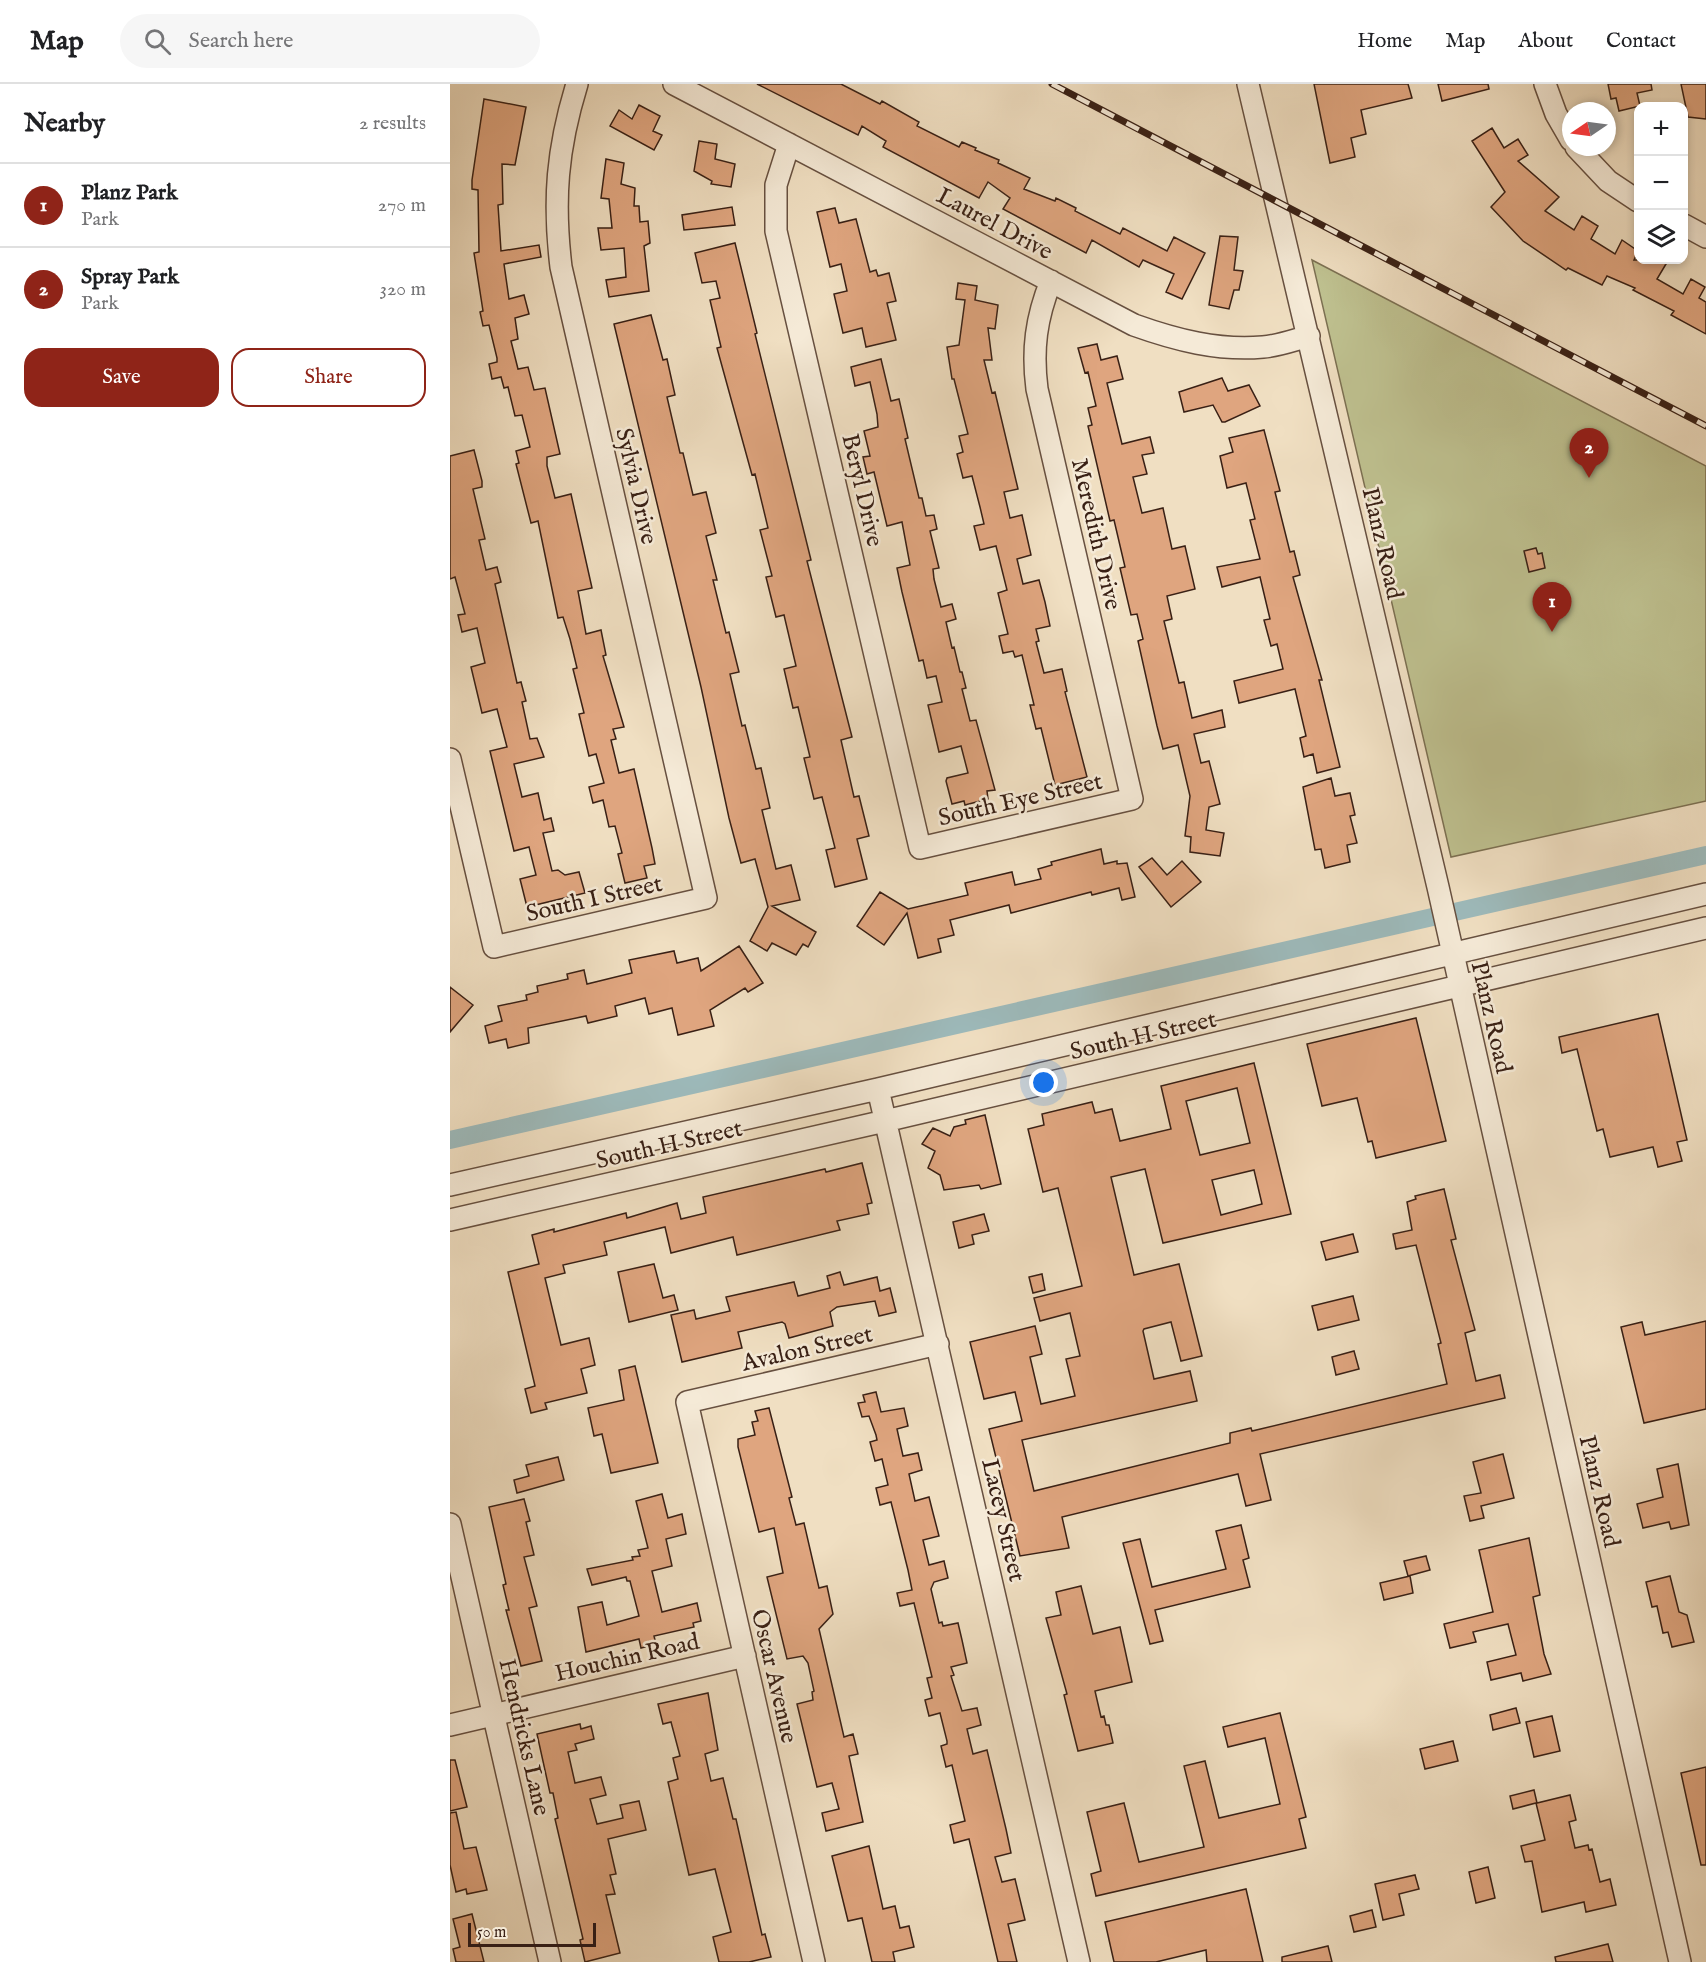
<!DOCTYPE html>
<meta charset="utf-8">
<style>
:root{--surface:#fff;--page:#f6f6f6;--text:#202124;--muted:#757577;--line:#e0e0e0;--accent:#8f2418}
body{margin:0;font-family:"IM FELL English",serif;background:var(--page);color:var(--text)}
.controls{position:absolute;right:18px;top:18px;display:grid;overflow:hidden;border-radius:12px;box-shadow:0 3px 9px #0003}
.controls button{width:54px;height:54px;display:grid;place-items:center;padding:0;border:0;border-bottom:2px solid var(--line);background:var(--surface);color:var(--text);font:30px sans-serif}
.compass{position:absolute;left:1112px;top:18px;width:54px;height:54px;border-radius:50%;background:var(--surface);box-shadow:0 3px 9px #0003;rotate:257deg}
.scale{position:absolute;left:18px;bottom:15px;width:128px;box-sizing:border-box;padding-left:6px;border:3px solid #392015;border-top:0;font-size:16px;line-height:21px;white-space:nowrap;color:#392015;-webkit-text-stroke:4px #f5ead7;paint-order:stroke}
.you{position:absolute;left:594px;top:999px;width:21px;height:21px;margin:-15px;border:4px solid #fff;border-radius:50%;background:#1a73e8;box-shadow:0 0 0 9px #1a73e833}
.badge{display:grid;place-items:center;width:39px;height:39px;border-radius:50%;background:var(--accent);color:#fff;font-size:20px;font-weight:700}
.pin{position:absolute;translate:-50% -50px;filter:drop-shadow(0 2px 3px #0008)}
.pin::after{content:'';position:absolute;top:32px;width:21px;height:18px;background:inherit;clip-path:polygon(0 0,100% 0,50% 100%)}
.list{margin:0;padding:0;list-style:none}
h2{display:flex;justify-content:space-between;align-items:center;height:78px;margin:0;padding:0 24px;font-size:26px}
h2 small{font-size:20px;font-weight:400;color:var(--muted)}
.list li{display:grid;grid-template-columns:39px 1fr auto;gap:18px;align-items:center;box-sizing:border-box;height:84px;padding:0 24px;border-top:2px solid var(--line)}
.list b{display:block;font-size:22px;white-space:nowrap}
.list p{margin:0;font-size:20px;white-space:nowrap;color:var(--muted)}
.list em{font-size:20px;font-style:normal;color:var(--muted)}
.actions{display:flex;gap:12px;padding:18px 24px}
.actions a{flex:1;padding:14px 0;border:2px solid var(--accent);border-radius:18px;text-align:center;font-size:21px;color:var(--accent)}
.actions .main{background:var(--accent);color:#fff}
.icon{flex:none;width:33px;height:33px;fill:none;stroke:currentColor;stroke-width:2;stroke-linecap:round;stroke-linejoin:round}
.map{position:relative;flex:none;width:1256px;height:1878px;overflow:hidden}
header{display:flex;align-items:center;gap:36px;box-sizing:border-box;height:84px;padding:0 30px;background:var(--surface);border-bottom:2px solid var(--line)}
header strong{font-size:28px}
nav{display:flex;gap:33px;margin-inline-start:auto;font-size:21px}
.search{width:420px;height:54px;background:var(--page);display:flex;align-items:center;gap:15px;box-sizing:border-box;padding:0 21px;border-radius:33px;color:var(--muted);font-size:22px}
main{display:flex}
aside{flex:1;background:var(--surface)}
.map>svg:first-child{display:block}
.green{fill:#bec08f;stroke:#7c7052;stroke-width:1.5}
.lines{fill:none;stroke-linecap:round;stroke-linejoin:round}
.canal{stroke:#9dbabb;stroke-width:18}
.building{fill:#dfa57f;stroke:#392015;stroke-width:1.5;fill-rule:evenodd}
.minor-casing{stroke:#675040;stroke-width:24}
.minor{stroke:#f5ead7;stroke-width:21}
.rail-casing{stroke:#392015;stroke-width:7}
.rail{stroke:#f5ead7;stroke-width:4.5;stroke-dasharray:14;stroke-linecap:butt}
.labels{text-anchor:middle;stroke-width:5;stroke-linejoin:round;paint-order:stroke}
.street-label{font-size:24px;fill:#392015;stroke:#f5ead7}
</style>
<header>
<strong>Map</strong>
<div class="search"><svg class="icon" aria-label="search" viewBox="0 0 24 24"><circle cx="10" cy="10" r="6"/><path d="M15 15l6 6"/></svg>Search here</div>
<nav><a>Home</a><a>Map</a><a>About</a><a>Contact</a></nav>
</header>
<main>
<aside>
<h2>Nearby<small>2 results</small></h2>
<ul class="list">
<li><span class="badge">1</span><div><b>Planz Park</b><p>Park</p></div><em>270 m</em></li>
<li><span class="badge">2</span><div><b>Spray Park</b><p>Park</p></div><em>320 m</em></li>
</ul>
<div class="actions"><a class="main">Save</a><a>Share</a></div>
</aside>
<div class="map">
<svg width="1256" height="1878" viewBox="0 0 1256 1878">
<rect width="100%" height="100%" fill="#f0dfc2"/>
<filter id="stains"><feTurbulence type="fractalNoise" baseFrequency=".00333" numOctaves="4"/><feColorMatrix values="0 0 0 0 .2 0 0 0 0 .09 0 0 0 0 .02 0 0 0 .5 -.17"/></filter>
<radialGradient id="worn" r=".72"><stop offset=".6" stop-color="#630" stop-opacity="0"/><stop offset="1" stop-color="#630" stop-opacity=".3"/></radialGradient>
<path class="green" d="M862 176 1256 382V717L1001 773Z"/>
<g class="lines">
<path class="canal" d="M0 1056 1256 771"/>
</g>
<path class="building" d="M307 0H391L430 20 432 17 469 38 467 42 509 63 512 58 526 64 525 66 549 76 548 79 580 94 574 105 605 117 606 114 626 124 625 127 670 150 673 144 717 167 724 153 755 169 732 215 716 208 724 190 693 176 689 183 642 156 636 169 553 125 560 114 538 98 529 114 433 63 436 57 412 42 408 51Z
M864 0H958L962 14 911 26 916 50 901 54 905 73 880 79Z
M988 0H1038L1039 5 992 17Z
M1158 0H1201L1202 6 1187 9 1190 22 1169 27 1166 14 1161 15Z
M1231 0H1256V35L1238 33Z
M34 15 76 23 65 81 52 80 53 120 48 121 51 167 89 161 91 173 54 180 59 215 74 211 79 230 65 234 68 255 61 257 68 285 78 283 84 306 95 304 110 370 97 373V382L105 414 121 410 142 504 128 507 136 550 151 546 156 571 153 572 174 643 163 645 166 655 161 656 169 689 184 685 202 764 205 780 194 782 197 794 175 799 168 770 172 769 165 742 159 743 153 716 143 719 139 703 154 699 146 670 139 672 129 630 134 629 123 585 127 584 120 555 113 533 108 534 88 437 81 439 66 380 69 379 66 367 80 363 72 331 65 332 58 303 54 304 51 293 42 295 39 280 47 278V274L39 241 33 242 30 228 33 227 24 169 29 168 28 106 22 105V96Z
M189 21 210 32 203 47 212 51 204 66 160 42 169 26 182 35Z
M1042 44 1054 64 1068 55 1078 71 1068 77 1109 113 1095 127 1124 146 1132 132 1148 142 1141 155 1165 170 1172 156 1188 167 1184 176H1208L1216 180 1207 195 1233 210 1241 195 1255 203 1249 214 1256 218V250L1221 231 1224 227 1183 206 1185 204 1157 192 1152 201 1118 184 1116 186 1073 157 1041 123 1055 108 1022 57Z
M249 57 267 60 265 75 285 80 281 103 261 100 262 97 244 87Z
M156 75 174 79 171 100 185 104 184 122H189L190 138 198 137 200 159 194 162 199 207 159 213 156 196 176 193 174 164 151 166 148 144H162L159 115 151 114Z
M282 123 285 141 234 146 232 131Z
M385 124 389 139 406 135 420 188 426 186 428 192 439 189 446 217 437 219 446 256 416 263 412 244 393 249 384 210 397 207 391 180 380 183 367 128Z
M770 152 788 153 784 186 793 187 789 206H784L779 225 759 221Z
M285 159 307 249 305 250 361 476 357 477 402 653 391 656 404 713 409 712 419 752 407 755 417 795 385 803 376 766 385 764 372 713 364 715 354 674 360 673 348 623 343 624 334 585 346 582 334 531 326 533 316 493 322 492 310 446 318 444 305 390 302 391 267 264 271 263 260 216 270 214 266 197 252 199 245 169Z
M508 199 527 202 525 216 548 221 545 245 538 244 542 276H534L542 309 545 308 568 405 554 408 560 434 572 431 581 471 567 475 573 500 589 496 595 518 600 542 586 545 589 557 586 558 594 589 612 585 617 607 615 608 637 693 605 701 591 644 586 645 580 621H584L572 571 565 573 563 567 553 569 549 552 558 550 548 509 557 506 546 462 530 466 524 442 534 440 530 423 522 392 513 394 507 370 513 368 509 352 518 350 504 295H502L497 263 509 261 515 216 506 215Z
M201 231 213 276 217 275 225 311 217 313 230 369H233L243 411 256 408 266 449 256 452 267 496H263L276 549 279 548 289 588 280 590 292 642 295 641 306 685 311 684 320 724 312 726 326 785 341 781 350 816 322 822 366 848 358 863 353 860 346 871 322 859 317 867 300 857 318 823 305 775 291 779 279 734 251 603 164 240Z
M647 260 651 276 667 272 673 295 657 299 672 360 700 353 704 369 692 371 697 390 683 393 692 429 713 424 722 465 735 462 745 505 717 512 722 535 714 537 729 599 734 598 742 634 772 626 775 643 744 650 751 679 759 677 770 720 759 723 756 746 774 749 770 772 740 768 741 753 735 752 740 712 728 661 713 665 707 642 688 557 693 555 687 530 681 531 670 484 675 483 664 436 660 437 638 342 642 341 638 324 646 322 638 288 635 289 628 264Z
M431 275 441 317 449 315 458 354 455 355 469 414H472L476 432 484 431 487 445 480 447 489 484 483 485 484 495 491 523 502 520 506 535 496 538 502 564 504 563 510 588H512L516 604 512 605 520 637 526 636 545 706 537 707 538 715 515 721 514 717 502 720 496 697 497 694 518 689 511 662 489 668 478 621 492 618 486 592 477 594 473 576 469 577 452 508 447 484 460 481 452 438 437 442 424 388 417 390 413 373 420 372 414 347 428 343 427 330 420 298 405 302 401 283Z
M772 294 778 307 799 301 810 322 775 338H772L763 321 734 328 729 308Z
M814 346 830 407 825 408 840 468 844 467 850 491 843 493 872 596H869L890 683 867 689 863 670 854 673 850 654 856 652 845 605 789 619 784 597 833 585 827 560 821 562 814 536 820 535 810 493 772 503 767 483 810 475 800 436 805 435 796 399 777 404 770 372 783 368 779 354Z
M24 366 32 397V403L23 405 35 455 29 456 36 486 47 483 51 498 45 500 67 599 71 598 76 617 72 618 80 655 87 654 94 673 64 680 72 713 88 709 94 736 101 734 104 747 93 749 102 787 108 786 115 791 129 788 135 809 77 823 70 795 86 791 79 763 64 767 40 667 57 663 47 625 32 629 21 583 35 579 27 544 12 548 8 531 15 530 5 493 0 495V372Z
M1086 464 1088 470 1092 469 1095 484 1079 488 1074 467Z
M881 694 885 712 900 709 905 731 900 732 907 759 897 761 900 778 875 784 871 765 865 766 853 703Z
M651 765 654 780 667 777V780L677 779 685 813 672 816 669 804 642 811 641 808 561 829 559 821 500 836 504 851 488 855 491 868 468 874 457 829 434 861 407 842 430 808 458 825 518 811 515 799 562 788 565 801 591 795 588 785 602 781 601 778Z
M702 774 717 791 732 777 751 798 721 823 689 783Z
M289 862 313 899 298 908 295 904 260 926 264 942 228 951 222 924 199 930 195 914 165 922 167 932 138 939 136 932 78 944 79 959 58 964 56 955 39 959 35 942 52 937 48 922 77 916 76 911 88 908 87 902 118 895 117 890 134 886 137 900 182 889 179 876 224 867 227 879 248 874 251 887Z
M0 903 23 921 0 948Z
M1208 930 1237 1056 1227 1058 1232 1077 1208 1083 1203 1063 1160 1073 1153 1045 1147 1047 1127 965 1112 969 1109 953Z
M966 934 996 1057 926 1074 922 1057 918 1058 907 1014 872 1022 857 960Z
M804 979 841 1130 713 1159 695 1085 661 1093 684 1191 729 1180 752 1272 731 1277 721 1238 694 1245 693 1247 704 1295 740 1287 747 1317 572 1356 584 1407 780 1359V1349L801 1344 802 1347 997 1300 988 1260 991 1259 966 1161 946 1165 943 1150 962 1146 957 1118 966 1115 965 1112 994 1105 1006 1155 1001 1156 1025 1246 1015 1249 1026 1297 1050 1291 1055 1314 810 1370 821 1416 796 1422 788 1390 612 1433 619 1464 570 1472 539 1345 572 1337 565 1308 534 1315 520 1258 585 1242 592 1270 580 1273 591 1320 625 1312 616 1275 630 1272 620 1229 590 1237 584 1214 632 1202 608 1104 593 1108 578 1045 594 1041 592 1030 642 1018 645 1029 662 1025 670 1057 721 1045 711 1002ZM787 1004 800 1059 750 1071 736 1017ZM804 1086 812 1120 771 1131 762 1096Z
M535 1031 551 1100 531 1105 529 1101 494 1106 490 1091 478 1084 485 1067 472 1060 483 1044 500 1052 504 1043 516 1040 515 1036Z
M412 1079 422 1119 417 1120 419 1130 387 1137 390 1146 287 1171 283 1153 221 1169 215 1143 154 1158 157 1171 113 1181 115 1189 95 1194 111 1261 139 1254 145 1281 131 1285 137 1309 95 1319 97 1325 81 1329 75 1305 85 1302 58 1188 89 1180 82 1151 104 1145V1148L176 1129 177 1134 227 1119 231 1135 256 1129 253 1113 375 1085 376 1088Z
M534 1130 539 1147 522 1151 524 1160 509 1164 503 1138Z
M903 1150 908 1168 876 1176 871 1158Z
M204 1180 213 1214 224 1211 228 1226 179 1238 168 1188Z
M390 1188 394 1201 427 1193 430 1207 440 1204 446 1228 429 1232 425 1217 387 1223 380 1228 383 1242 339 1254 335 1240 332 1238 314 1242 288 1248 292 1264 232 1278 221 1231 244 1226 246 1235 280 1227 276 1213 344 1198 348 1212 380 1204 377 1192Z
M592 1190 595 1206 583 1209 579 1193Z
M903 1212 909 1236 868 1246 862 1222Z
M1256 1237V1325L1194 1339 1171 1243 1192 1238 1195 1251Z
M904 1267 909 1285 886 1291 882 1273Z
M185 1282 208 1379 161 1389 152 1350 144 1352 138 1324 174 1316 169 1286Z
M426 1308 431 1328 454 1324 458 1342 447 1345 453 1372 468 1369 472 1386 459 1390 465 1417 479 1413 483 1429 489 1452 473 1456 479 1481 494 1477 498 1494 484 1498 481 1505 489 1539 492 1538 493 1542 508 1539 512 1556 517 1579 501 1583 504 1591 501 1592 512 1627 527 1624 531 1641 517 1645 523 1670 537 1666 556 1745 561 1769 545 1773 552 1798 565 1795 575 1836 558 1840 567 1878H548L519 1755 504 1759 500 1741 515 1737 502 1681 496 1683 491 1662 497 1660V1657L490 1629 479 1632 475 1616 482 1614 477 1594 482 1593 464 1519 450 1522 447 1509 462 1506 458 1486 441 1418 430 1421 426 1404 438 1401 432 1375 425 1377 420 1358 427 1356 426 1351 419 1332 412 1333 408 1319 415 1318 413 1311Z
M319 1324 342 1413 339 1414 346 1441 354 1439 369 1504 377 1502 383 1530 369 1545 394 1653 403 1650 408 1670 399 1672 413 1738 376 1747 372 1729 389 1725 382 1699 367 1703 347 1620 363 1616 362 1608 364 1607 358 1579 353 1572 337 1575 317 1493 333 1489 324 1444 309 1448 288 1363V1355L305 1351 302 1338 308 1337 305 1327Z
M1053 1370 1064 1414 1031 1422 1034 1434 1020 1437 1014 1412 1031 1409 1023 1378Z
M108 1373 114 1396 67 1409 64 1396 79 1392 76 1381Z
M1228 1380 1239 1441 1221 1445 1219 1438 1193 1444 1187 1420 1213 1413 1207 1385Z
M212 1410 218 1434 232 1430 236 1450 216 1455 222 1482 202 1487 212 1528 247 1519 251 1537 243 1539 244 1543 204 1552 206 1560 191 1564 189 1555 136 1568 128 1523 152 1518 157 1541 189 1532 180 1497H177L176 1493 142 1501 137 1485 183 1476 182 1473 190 1472 188 1466 198 1464 186 1417Z
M74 1415 80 1437 76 1438 84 1471 74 1473 87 1522 79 1524 92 1577 71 1582 56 1526H59L53 1501 56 1500 39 1423Z
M791 1441 799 1474 793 1476 800 1503 705 1526 713 1557 700 1560 673 1459 690 1455 702 1503 776 1485 766 1447Z
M1079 1454 1090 1511 1083 1513 1094 1570 1101 1590 1073 1597 1071 1589 1041 1596 1037 1578 1066 1571 1058 1540 1023 1548 1026 1558 1000 1564 994 1540 1043 1528 1029 1466Z
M976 1472 980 1486 958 1492 954 1477Z
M960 1492 963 1509 934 1516 930 1499Z
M1220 1492 1229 1528 1237 1531 1244 1558 1222 1563 1218 1548 1213 1549 1207 1522 1202 1523 1196 1498Z
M631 1502 643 1550 670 1543 682 1598 645 1607 651 1633 654 1632 656 1641H659L663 1659 628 1667 614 1611 617 1610 596 1534 611 1531 606 1508Z
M258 1609 268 1666 255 1670 261 1697 273 1694 283 1735H286L312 1851 315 1850 321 1873 299 1878H269L263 1853 281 1848 265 1785 239 1791 218 1698 228 1695 223 1674 230 1672 221 1638 213 1640 208 1620Z
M1066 1624 1070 1639 1043 1646 1040 1631Z
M830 1629 856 1733 849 1735 856 1764 646 1812 641 1790 651 1787 637 1728 674 1719 689 1778 754 1763 734 1682 755 1677 769 1734 830 1720 815 1654 778 1663 773 1643Z
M1102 1632 1110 1667 1084 1673 1076 1638Z
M130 1640 131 1645 141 1642 144 1655 125 1660 127 1666 118 1668 125 1699 151 1693 156 1711 140 1715 147 1740 173 1734 170 1721 189 1717 196 1746 158 1755 166 1790 160 1791 165 1810 156 1811 170 1869 135 1878 130 1856 133 1855 105 1735 108 1734 103 1709H100L87 1650Z
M1003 1657 1008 1677 975 1685 970 1665Z
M0 1676H5L17 1723 0 1727Z
M1256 1683V1781H1251L1231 1689Z
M1084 1706 1087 1719 1120 1711 1126 1736 1119 1738 1125 1764 1138 1761 1139 1766 1142 1765 1150 1798 1160 1795 1166 1821 1136 1828 1134 1818 1092 1828 1082 1777 1075 1778 1071 1762 1095 1756 1086 1719 1063 1725 1060 1712Z
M6 1728 14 1765 26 1763 37 1806 17 1810 16 1805 6 1808 0 1781V1729Z
M419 1762 433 1825 445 1822 450 1844 459 1842 464 1863 443 1868 445 1878H422L412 1834 398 1837 382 1772Z
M1038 1783 1045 1814 1026 1819 1019 1788Z
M965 1791 969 1805 949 1810 954 1831 933 1836 925 1800Z
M796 1805 813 1878H757L756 1866 706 1878H664L655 1838Z
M922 1826 926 1843 904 1848 900 1832Z
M22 1830 34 1878H6L3 1865 10 1863 3 1835Z
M1158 1860 1163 1878H1106L1105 1873Z
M878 1862 882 1878H832V1873Z"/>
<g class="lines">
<g class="minor-casing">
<path id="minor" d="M224 0 684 241C726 256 768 267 813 263 828 262 844 256 859 252
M798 0 988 803 1230 1878
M1095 0 1106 30 1121 56
M339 60 326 101V147L470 764 682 715 587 305C582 266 586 234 601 197
M1126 63 1158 97 1188 117
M1234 141 1256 153
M0 675 44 863 256 814 111 183C103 116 107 65 127 0
M428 1005 629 1878
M0 1101 428 1005 1256 810
M0 1136 435 1037 1256 844
M0 1440 100 1878
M0 1641 295 1572
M364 1878 237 1318 488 1260"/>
</g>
<use href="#minor" class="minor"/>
<g class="rail-casing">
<path id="rail" d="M602 0 1256 342"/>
</g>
<use href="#rail" class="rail"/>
</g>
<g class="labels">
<g class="street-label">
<text transform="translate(545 139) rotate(28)" y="8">Laurel Drive</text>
<text transform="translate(187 402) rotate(77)" y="8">Sylvia Drive</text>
<text transform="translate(413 406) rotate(77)" y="8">Beryl Drive</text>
<text transform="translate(647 450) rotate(77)" y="8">Meredith Drive</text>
<text transform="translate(933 459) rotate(77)" y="8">Planz Road</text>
<text transform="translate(570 715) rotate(-13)" y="8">South Eye Street</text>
<text transform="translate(144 814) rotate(-13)" y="8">South I Street</text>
<text transform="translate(1042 933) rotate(77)" y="8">Planz Road</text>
<text transform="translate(693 951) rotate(-13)" y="8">South H Street</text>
<text transform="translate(219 1060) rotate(-13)" y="8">South H Street</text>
<text transform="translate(357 1264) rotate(-13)" y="8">Avalon Street</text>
<text transform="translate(1150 1407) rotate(77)" y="8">Planz Road</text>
<text transform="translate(554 1436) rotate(77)" y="8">Lacey Street</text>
<text transform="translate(177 1573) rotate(-13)" y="8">Houchin Road</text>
<text transform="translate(325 1592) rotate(77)" y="8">Oscar Avenue</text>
<text transform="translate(75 1653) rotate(77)" y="8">Hendricks Lane</text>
</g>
</g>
<rect width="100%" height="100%" filter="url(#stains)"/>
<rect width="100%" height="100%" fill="url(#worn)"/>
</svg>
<div class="controls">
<button>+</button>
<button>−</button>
<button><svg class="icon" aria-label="layers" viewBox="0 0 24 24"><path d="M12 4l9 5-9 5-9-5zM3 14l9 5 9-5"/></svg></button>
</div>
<svg class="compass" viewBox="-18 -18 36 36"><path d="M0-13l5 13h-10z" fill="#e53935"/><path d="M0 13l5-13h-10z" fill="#757577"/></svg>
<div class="scale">50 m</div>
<div class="you"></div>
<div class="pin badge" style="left:1102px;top:548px">1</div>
<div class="pin badge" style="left:1139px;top:394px">2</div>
</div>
</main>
